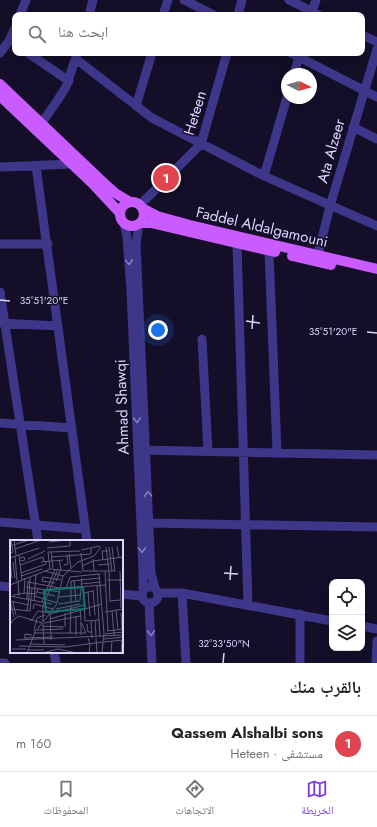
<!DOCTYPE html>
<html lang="ar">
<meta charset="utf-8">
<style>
:root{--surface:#fff;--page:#f2f2f2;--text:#222;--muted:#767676;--line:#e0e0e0;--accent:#7c3aed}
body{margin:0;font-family:Jost,"Noto Naskh Arabic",sans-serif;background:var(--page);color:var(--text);direction:rtl}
.controls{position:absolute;right:12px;bottom:12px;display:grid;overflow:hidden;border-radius:8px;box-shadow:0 2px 10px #0003}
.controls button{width:36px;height:36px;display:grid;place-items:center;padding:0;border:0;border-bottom:1px solid var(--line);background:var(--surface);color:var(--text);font:20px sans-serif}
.compass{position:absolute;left:281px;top:68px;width:36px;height:36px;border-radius:50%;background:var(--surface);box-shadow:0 2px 10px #0003;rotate:95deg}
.you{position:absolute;left:158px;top:330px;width:14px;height:14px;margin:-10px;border:3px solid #fff;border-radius:50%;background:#1a73e8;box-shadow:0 0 0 6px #1a73e833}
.badge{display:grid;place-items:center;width:26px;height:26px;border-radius:50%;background:var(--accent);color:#fff;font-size:13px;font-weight:700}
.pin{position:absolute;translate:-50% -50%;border:2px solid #fff;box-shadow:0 1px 4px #0006}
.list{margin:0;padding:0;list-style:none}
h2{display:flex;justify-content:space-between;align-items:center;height:52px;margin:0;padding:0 16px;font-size:17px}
h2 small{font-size:13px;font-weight:400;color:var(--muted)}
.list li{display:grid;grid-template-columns:26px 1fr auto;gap:12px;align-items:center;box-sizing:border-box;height:56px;padding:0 16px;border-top:1px solid var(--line)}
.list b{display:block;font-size:15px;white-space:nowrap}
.list p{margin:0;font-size:13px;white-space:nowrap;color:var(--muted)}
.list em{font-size:13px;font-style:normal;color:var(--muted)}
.icon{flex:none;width:22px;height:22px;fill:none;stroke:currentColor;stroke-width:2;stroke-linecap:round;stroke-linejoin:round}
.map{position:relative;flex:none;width:377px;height:663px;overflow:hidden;direction:ltr}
.search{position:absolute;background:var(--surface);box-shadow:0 2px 10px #0003;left:12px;right:12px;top:12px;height:44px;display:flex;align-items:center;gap:10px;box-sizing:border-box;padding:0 14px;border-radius:8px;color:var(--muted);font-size:15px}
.sheet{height:108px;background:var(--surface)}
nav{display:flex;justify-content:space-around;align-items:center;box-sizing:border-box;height:56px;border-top:1px solid var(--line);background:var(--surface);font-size:11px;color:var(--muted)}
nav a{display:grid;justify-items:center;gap:2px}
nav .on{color:var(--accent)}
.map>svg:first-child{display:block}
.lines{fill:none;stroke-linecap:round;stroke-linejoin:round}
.minor{stroke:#3e3689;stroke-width:9}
.major{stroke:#ca5bff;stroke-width:10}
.oneway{stroke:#857dbe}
.ticks{fill:none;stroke:#dcd4ff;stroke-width:1.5}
.labels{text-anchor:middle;stroke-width:3;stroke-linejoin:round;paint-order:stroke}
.street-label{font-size:15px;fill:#dcd4ff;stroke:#140e28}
.inset-road{fill:none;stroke:#645d7e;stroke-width:1}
.view{fill:#0f766e;fill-opacity:0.15;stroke:#0f766e;stroke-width:2}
.inset-edge{fill:none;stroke:#dcd4ff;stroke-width:2}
.ticks-label{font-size:10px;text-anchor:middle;fill:#dcd4ff;stroke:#140e28;stroke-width:3;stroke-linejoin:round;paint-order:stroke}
</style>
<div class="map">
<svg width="377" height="663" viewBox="0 0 377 663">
<rect width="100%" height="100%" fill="#140e28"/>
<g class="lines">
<path class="minor" d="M184 0 214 15
M289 0 319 15
M20 15 26 0
M89 15 93 0
M163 15 168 0
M238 15 242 0
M311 15 316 0
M362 35 377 42
M0 53 9 41 15 28
M28 53 69 81
M291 53 377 97
M76 59 152 118 264 176 377 226
M294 74 300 53
M136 106 152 53
M41 124 57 101 66 87 77 54
M353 127 377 139
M36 166 87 541
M0 167 72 164
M264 176 287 97
M140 205 201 144 227 53
M124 223 127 237 131 290 143 571V590
M139 224 136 244 151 573 155 588
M0 244H48
M237 244 248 605
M269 251 277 452
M316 262 330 206 377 49
M0 292 38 541
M0 323 58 326
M202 339 208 451
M0 423 72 428
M140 450 377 455
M0 522 85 529
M149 523 377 527
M0 586 11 587
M142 595a8 8 0 1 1 16 0a8 8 0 1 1-16 0Z
M158 593H182L332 621
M182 593 186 663
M122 594 141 596
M149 604 152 663
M300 614V663
M362 626 377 629
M54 652 56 663
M0 663H5
M376 663 377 641"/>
<path class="major" d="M0 84 102 181 115 193 130 202
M0 96 92 183 120 213
M120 214a12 12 0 1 1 24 0a12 12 0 1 1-24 0Z
M142 208 157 216 190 225 377 269
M140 223H151L275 252
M292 256 331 265"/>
</g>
<defs><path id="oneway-chevron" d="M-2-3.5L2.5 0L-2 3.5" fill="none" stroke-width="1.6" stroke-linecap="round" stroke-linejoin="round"/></defs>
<g class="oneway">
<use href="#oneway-chevron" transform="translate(129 262) rotate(86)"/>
<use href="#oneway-chevron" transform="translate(137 420) rotate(88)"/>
<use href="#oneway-chevron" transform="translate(148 494) rotate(-93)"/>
<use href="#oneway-chevron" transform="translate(142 550) rotate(88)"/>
<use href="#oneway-chevron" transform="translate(151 633) rotate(88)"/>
</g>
<path class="ticks" d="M0 300 10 301M246 321 260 323M252 329 253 315M367 332 377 333M224 573 238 574M230 580 231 566M223 663 224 653"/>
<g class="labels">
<g class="street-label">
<text transform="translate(195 113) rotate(-73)" y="5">Heteen</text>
<text transform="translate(331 151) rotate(-74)" y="5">Ata Alzeer</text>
<text transform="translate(262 227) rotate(13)" y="5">Faddel Aldalgamouni</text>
<text transform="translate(122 407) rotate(-92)" y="5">Ahmad Shawqi</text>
</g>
</g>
<g transform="translate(10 540)">
<rect width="113" height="113" fill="#140e28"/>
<path class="inset-road" d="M4 0 6 15M39 2 57 0M0 6 19 0M107 6 109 18M96 7 99 31M99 7 102 31M102 7 105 31M37 8 60 6V0M5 9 31 0M71 10 90 6M38 12 70 11M38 12 40 29M41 12 43 28M0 13 3 12 1 0M71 13 73 31M59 14 61 28M9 15 12 40M5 16 7 41M42 17 81 14V8M0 18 29 8M10 18 14 17 15 20 10 21M18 19 35 11M83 19 84 31M93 20 92 11H98M0 22 2 38M3 22 5 38M31 22 53 20M10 25 33 17 34 22M54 25 58 24 57 16M88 25 100 24M72 26 83 21 113 17M35 31 53 36M73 31H89M90 31H105M110 31 111 68M95 32 97 72M99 32 100 60M11 33 36 24V21M89 33 94 94 92 113M11 36 32 29M64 40 66 61M97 40H113M46 41 51 29 49 20M8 42 9 56M18 42 50 48M45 43 32 41 33 37 51 40M71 44 90 42M0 45 40 29 72 32M87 46 90 97M16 47 50 52M50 48 96 45M56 48 60 37 89 34M83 50 85 75M27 52 45 56M78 52 80 76M14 54 15 38M3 55 15 53 26 54 28 49M0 56 42 64M25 56 47 63M19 57 20 37M49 57 70 55M17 59 18 41M0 60 4 77M24 60 26 34M70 60 72 38M0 61 19 65M99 61 111 60M3 62 6 75M32 62 45 29M61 62V41L90 38M47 63 53 36 68 22 84 16 91 7M48 64 70 61M1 69 20 71 22 48M23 69 24 64 43 69M46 69 70 64M70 69 71 81M106 70 108 89M17 71 19 57M102 71 104 95M95 72 113 69M97 72 98 91M111 73 112 89M40 74 74 65M40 74 41 100M40 79 92 64M85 80 86 96M21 81 28 71 40 73M75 81 74 53 83 51M75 81 89 80M81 81 82 98M33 82V66L48 29M33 82 47 64M71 82 76 93M71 82V95M33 83 34 105M34 83 70 76M77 84 78 92H82M0 85 3 80 9 76 32 83M32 86 54 87M55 87V73M27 90 53 89M24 91 27 78 35 75M97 91 113 89M24 93H76M60 94 61 66M95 94 113 92M66 95V76M15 98 43 97M78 98 80 104 79 113M86 98 87 113M15 99V94L22 95M94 99 113 97M6 100 113 95M94 102 113 100M21 104 55 105M9 106 55 107 93 102M2 109H16M18 110H34M36 112 48 109 67 113M17 113 25 92 32 83M24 113H38M101 113 102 101M111 113 112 100"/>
<path class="view" d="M73 47 75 69 36 72 34 50Z"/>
<rect width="113" height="113" class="inset-edge"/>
</g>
<g class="ticks-label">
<text x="44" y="304">35°51'20"E</text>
<text x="333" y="335">35°51'20"E</text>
<text x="224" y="647">32°33'50"N</text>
</g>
</svg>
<div class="controls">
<button><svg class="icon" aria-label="locate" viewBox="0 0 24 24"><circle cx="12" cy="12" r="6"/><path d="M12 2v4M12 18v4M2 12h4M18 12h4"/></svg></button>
<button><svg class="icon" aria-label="layers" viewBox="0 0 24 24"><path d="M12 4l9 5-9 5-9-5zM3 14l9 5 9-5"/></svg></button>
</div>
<svg class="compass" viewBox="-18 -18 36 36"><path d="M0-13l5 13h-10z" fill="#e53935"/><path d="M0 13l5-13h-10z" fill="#767676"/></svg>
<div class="you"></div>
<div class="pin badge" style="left:166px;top:178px;background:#e0444e">1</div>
<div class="search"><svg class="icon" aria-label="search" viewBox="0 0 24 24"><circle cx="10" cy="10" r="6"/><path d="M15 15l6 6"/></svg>ابحث هنا</div>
</div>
<section class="sheet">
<h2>بالقرب منك<small></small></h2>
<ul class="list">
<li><span class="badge" style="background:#e0444e">1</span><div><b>Qassem Alshalbi sons</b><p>مستشفى · Heteen</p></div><em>160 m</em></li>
</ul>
</section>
<nav>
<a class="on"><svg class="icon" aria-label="map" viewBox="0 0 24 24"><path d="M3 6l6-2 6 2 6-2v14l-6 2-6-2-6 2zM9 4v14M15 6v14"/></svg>الخريطة</a>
<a><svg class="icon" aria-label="directions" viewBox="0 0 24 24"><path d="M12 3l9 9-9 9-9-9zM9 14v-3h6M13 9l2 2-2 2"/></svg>الاتجاهات</a>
<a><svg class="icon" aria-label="saved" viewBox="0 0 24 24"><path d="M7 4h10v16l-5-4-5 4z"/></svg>المحفوظات</a>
</nav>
